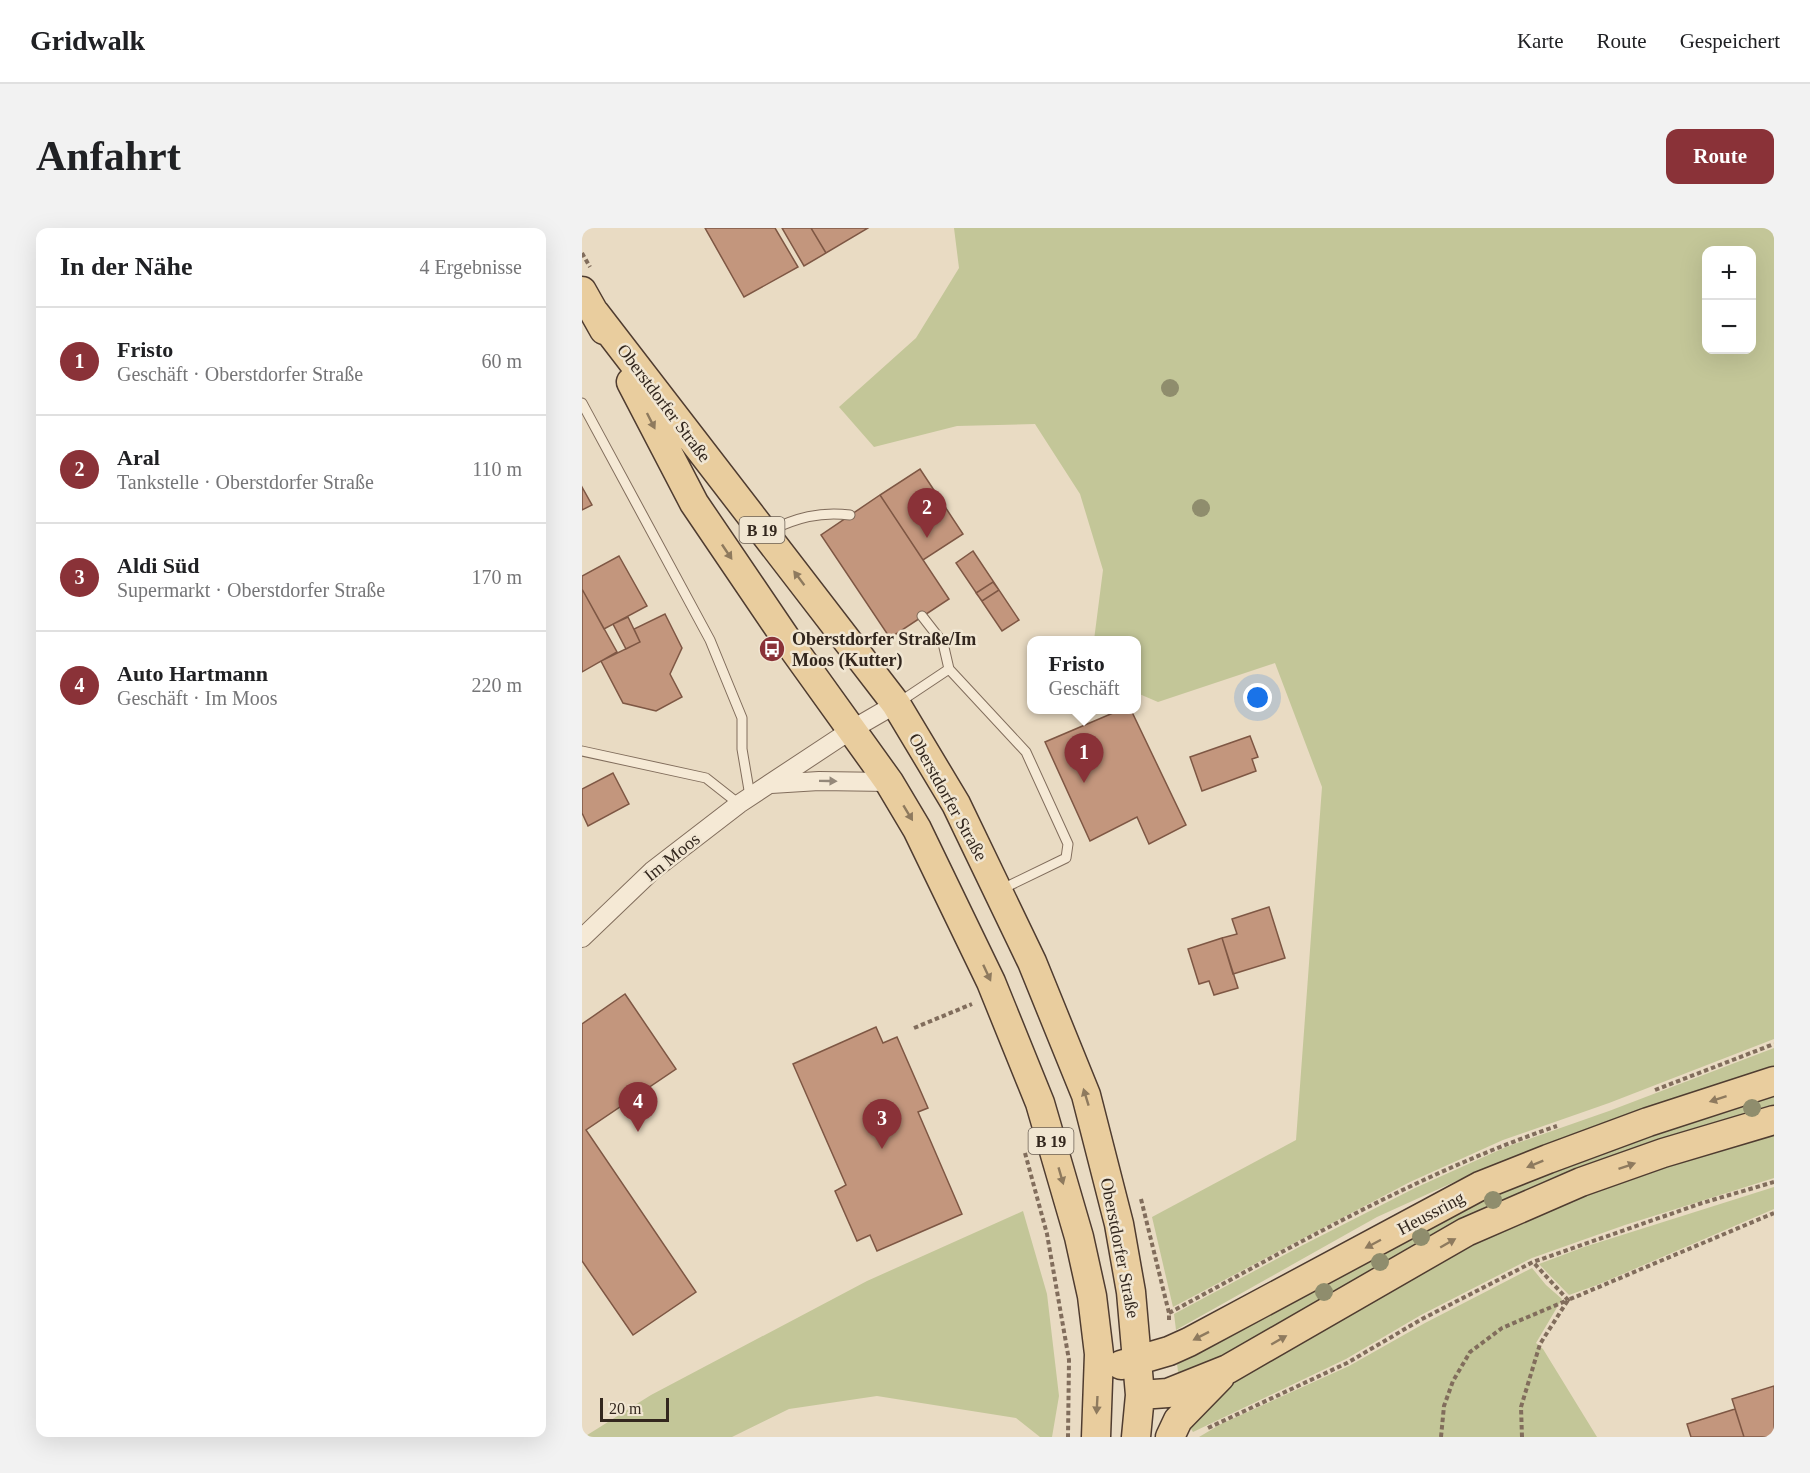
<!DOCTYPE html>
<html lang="de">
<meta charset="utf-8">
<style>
:root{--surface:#fff;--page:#f2f2f2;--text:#202124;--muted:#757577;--line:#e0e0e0;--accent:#8a3238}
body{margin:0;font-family:"Times New Roman",serif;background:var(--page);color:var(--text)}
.controls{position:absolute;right:18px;top:18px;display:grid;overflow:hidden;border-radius:12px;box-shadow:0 6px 24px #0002}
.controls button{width:54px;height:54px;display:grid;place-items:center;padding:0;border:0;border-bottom:2px solid var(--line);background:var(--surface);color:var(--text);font:30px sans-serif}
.scale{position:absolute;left:18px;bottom:15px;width:69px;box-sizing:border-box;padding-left:6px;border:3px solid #33271e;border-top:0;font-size:16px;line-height:21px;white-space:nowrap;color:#33271e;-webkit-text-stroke:4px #f1e6d2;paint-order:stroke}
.you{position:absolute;left:676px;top:470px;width:21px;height:21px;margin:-15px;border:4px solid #fff;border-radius:50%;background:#1a73e8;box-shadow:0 0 0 9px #1a73e833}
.badge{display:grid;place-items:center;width:39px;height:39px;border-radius:50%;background:var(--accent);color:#fff;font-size:20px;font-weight:700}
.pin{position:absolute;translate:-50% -50px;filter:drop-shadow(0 2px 3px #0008)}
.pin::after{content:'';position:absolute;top:32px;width:21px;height:18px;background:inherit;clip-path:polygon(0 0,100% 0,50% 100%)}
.popup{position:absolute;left:445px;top:408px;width:114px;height:78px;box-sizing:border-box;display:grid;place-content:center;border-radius:12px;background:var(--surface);filter:drop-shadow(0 2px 4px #0005);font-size:20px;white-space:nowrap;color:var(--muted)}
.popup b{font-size:22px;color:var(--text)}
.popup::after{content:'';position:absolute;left:50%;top:100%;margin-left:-12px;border:12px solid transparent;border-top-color:var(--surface)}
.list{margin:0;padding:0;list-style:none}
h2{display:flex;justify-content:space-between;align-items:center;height:78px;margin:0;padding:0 24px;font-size:26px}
h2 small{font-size:20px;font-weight:400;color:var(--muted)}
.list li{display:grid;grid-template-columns:39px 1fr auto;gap:18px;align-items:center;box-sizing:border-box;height:108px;padding:0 24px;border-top:2px solid var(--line)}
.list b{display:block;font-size:22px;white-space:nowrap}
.list p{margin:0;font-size:20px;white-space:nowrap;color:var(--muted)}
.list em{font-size:20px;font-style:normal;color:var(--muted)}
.map{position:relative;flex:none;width:1192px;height:1209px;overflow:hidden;border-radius:12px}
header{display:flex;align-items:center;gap:36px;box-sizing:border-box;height:84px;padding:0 30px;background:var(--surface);border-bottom:2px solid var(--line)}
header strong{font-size:28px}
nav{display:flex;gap:33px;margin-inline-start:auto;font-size:21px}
.intro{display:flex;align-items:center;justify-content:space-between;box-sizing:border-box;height:144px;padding:0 36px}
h1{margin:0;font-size:42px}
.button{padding:15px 27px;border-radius:12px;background:var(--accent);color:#fff;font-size:21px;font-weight:700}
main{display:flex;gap:36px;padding:0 36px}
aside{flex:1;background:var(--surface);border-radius:12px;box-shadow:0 6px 24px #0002}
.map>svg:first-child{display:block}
.green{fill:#c3c698;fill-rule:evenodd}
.building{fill:#c3967d;stroke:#7e5744;stroke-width:1.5}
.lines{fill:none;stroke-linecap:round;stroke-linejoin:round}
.service-casing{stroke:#816d5c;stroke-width:11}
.minor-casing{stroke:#816d5c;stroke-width:20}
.primary-casing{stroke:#4f3c30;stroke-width:31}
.path{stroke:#816d5c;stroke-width:4;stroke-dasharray:4.5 3;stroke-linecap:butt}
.service{stroke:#f5e9d5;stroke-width:9}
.minor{stroke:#f5e9d5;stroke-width:18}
.primary{stroke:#e9cd9e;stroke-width:28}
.tree{fill:#8f8d6d}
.oneway{fill:#8e7a5e}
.oneway2{fill:#94887a}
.labels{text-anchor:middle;stroke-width:5;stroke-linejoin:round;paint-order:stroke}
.shield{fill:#f1e6d2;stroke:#6c6054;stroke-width:1.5}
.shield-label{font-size:16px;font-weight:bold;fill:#33271e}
.street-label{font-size:18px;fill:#33271e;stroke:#f1e6d2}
.poi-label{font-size:18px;font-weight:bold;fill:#33271e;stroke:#f1e6d2;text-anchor:start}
</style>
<header>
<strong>Gridwalk</strong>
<nav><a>Karte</a><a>Route</a><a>Gespeichert</a></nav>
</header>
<div class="intro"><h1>Anfahrt</h1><a class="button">Route</a></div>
<main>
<aside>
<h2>In der Nähe<small>4 Ergebnisse</small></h2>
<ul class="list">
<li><span class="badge">1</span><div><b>Fristo</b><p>Geschäft · Oberstdorfer Straße</p></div><em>60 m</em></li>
<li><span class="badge">2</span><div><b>Aral</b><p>Tankstelle · Oberstdorfer Straße</p></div><em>110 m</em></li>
<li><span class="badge">3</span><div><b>Aldi Süd</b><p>Supermarkt · Oberstdorfer Straße</p></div><em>170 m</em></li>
<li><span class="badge">4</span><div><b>Auto Hartmann</b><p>Geschäft · Im Moos</p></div><em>220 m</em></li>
</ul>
</aside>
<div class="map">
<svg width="1192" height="1209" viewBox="0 0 1192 1209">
<rect width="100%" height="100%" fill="#e9dbc3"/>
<path class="green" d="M372 0H1192V811L1027 875 921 912 828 954 591 1079 570 989 714 912 740 559 693 435 576 474 555 465 554 412H512L521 342 498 266 453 196 375 198 292 219 257 179 334 110 377 40ZM1124 22H1170V122H1124Z
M1192 820V839L892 945 795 989 594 1102 592 1086 719 1018 833 960 924 919 1027 883Z
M1192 867V882L682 1107 597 1151 595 1136 903 970 1070 906Z
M1192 903V950L1043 997 950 1030 839 1087 764 1131 611 1204 605 1195 652 1153 889 1017 1002 966Z
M1192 959V981L1015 1057 987 1067 957 1036 1002 1019Z
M441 983 465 1066 477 1168 470 1209H458L434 1190 295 1168 207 1181 150 1209H2L69 1167 285 1053Z
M950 1040 964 1057 980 1071 954 1115 961 1121 1015 1209H617L639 1196 767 1138 843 1095Z"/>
<path class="building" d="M123 0H193L216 39 162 69Z
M200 0H229L244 25 222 38Z
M229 0H286L244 25Z
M338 241 381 306 341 332 298 267Z
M0 259 10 277 0 282Z
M298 267 367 371 308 410 239 307Z
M391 323 437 392 420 403 374 335Z
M37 328 65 378 22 401 0 361V348Z
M411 354 417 362 400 373 394 365Z
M0 361 35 424 0 444Z
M83 386 100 420 88 446 100 469 74 483 41 475 19 433 58 414 52 401Z
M46 389 58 414 44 421 31 396Z
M538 482H549L604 597 567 616 555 589 508 613 463 514Z
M668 508 676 529 670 531 674 543 620 563 608 529Z
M31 545 47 576 6 598 0 585V561Z
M687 679 703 730 651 746 640 710 655 706 650 691Z
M640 710 656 760 632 767 627 753 617 756 606 721Z
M43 766 94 841 4 902 114 1064 51 1107 0 1033V796Z
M294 799 301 815 315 809 346 880 336 884 380 986 295 1023 288 1007 275 1013 253 963 264 957 211 836Z
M1192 1158V1209H1162L1150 1171Z
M1153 1181 1162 1209H1109L1105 1196Z"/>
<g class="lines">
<g class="service-casing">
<path id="service" d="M0 175 128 412 160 490V521L168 568
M187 303C214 290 238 283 268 287
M367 441 444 524 486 616 484 630 418 662
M316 475 367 441 361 415 340 388
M0 523 124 550 157 576"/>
</g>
<g class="minor-casing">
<path id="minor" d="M189 556 237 553 307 554
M0 710 70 643 157 576 269 502 314 476"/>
</g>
<g class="primary-casing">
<path id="primary" d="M0 63 22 102
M13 85 314 476 374 576 450 734 504 867 537 996 549 1064 558 1167 554 1209
M49 154 112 275 205 412 307 554 335 601 409 754 458 875 497 1009 510 1068 517 1126 514 1209
M539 1137 587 1123 607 1114 898 958 966 931 1066 894 1192 853
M558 1167 586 1165 646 1141 884 1004 999 954 1081 925 1192 892
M588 1209 596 1192 638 1149"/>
</g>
<path class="path" d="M0 25 8 39
M332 800 390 776
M1073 862 1192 816
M443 925 465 1006 487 1132 486 1209
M559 971 587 1085V1095
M587 1085C714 1017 839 944 975 898
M626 1200 765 1135 840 1091 951 1034 1120 975 1192 954
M859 1209 862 1178 871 1153 888 1124 920 1100 986 1072 951 1034
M940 1209 939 1179 958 1116 986 1072 1192 985"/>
<use href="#service" class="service"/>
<use href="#minor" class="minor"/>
<use href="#primary" class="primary"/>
</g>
<g class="tree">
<circle cx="588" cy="160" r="9"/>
<circle cx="619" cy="280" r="9"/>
<circle cx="1170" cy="880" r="9"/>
<circle cx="911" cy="972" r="9"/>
<circle cx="839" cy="1009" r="9"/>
<circle cx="798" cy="1034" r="9"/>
<circle cx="742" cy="1064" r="9"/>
</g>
<defs><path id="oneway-solid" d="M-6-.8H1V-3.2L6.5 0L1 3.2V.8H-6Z" transform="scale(1.5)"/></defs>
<g class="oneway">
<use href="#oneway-solid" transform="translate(69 193) rotate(63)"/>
<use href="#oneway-solid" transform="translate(145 324) rotate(56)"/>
<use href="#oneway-solid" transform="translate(217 350) rotate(-127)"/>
<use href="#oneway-solid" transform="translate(326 585) rotate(59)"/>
<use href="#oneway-solid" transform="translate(405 745) rotate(65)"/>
<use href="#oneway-solid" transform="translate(504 869) rotate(-107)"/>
<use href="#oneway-solid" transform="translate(1136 871) rotate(162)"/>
<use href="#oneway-solid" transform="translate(953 936) rotate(158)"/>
<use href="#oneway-solid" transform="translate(1045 938) rotate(-19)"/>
<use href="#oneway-solid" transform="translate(479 948) rotate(74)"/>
<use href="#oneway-solid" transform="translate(866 1015) rotate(-30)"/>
<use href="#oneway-solid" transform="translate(791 1016) rotate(152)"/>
<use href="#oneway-solid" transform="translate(619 1108) rotate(153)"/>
<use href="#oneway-solid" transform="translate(697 1112) rotate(-30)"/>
<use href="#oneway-solid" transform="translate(515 1177) rotate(93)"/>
</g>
<use class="oneway2" href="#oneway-solid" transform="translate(246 553) rotate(1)"/>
<defs>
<g id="bus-disc" transform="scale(1.35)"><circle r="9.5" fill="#8a3238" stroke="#f1e6d2"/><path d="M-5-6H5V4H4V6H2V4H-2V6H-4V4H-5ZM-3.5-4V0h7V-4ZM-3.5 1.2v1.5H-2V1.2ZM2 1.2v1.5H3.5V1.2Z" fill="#fff"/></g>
</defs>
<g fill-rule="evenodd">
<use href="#bus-disc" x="190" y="421"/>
</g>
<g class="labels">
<g class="shield">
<rect x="157.5" y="289" width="45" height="26" rx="4.5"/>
<rect x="446.5" y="900" width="45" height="26" rx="4.5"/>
</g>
<g class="shield-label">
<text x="180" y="308">B 19</text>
<text x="469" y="919">B 19</text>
</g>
<g class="street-label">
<text transform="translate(82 175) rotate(53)" y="6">Oberstdorfer Straße</text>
<text transform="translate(366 569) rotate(61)" y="6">Oberstdorfer Straße</text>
<text transform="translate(90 629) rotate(-39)" y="6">Im Moos</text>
<text transform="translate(849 985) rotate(-28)" y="6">Heussring</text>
<text transform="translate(538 1020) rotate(79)" y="6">Oberstdorfer Straße</text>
</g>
<g class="poi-label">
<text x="210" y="417">Oberstdorfer Straße/Im<tspan x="210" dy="21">Moos (Kutter)</tspan></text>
</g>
</g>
</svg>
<div class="controls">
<button>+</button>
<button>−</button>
</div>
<div class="scale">20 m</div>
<div class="you"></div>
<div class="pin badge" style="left:502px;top:555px">1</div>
<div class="popup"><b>Fristo</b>Geschäft</div>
<div class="pin badge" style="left:345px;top:310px">2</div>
<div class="pin badge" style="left:300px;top:921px">3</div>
<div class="pin badge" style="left:56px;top:904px">4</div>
</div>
</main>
